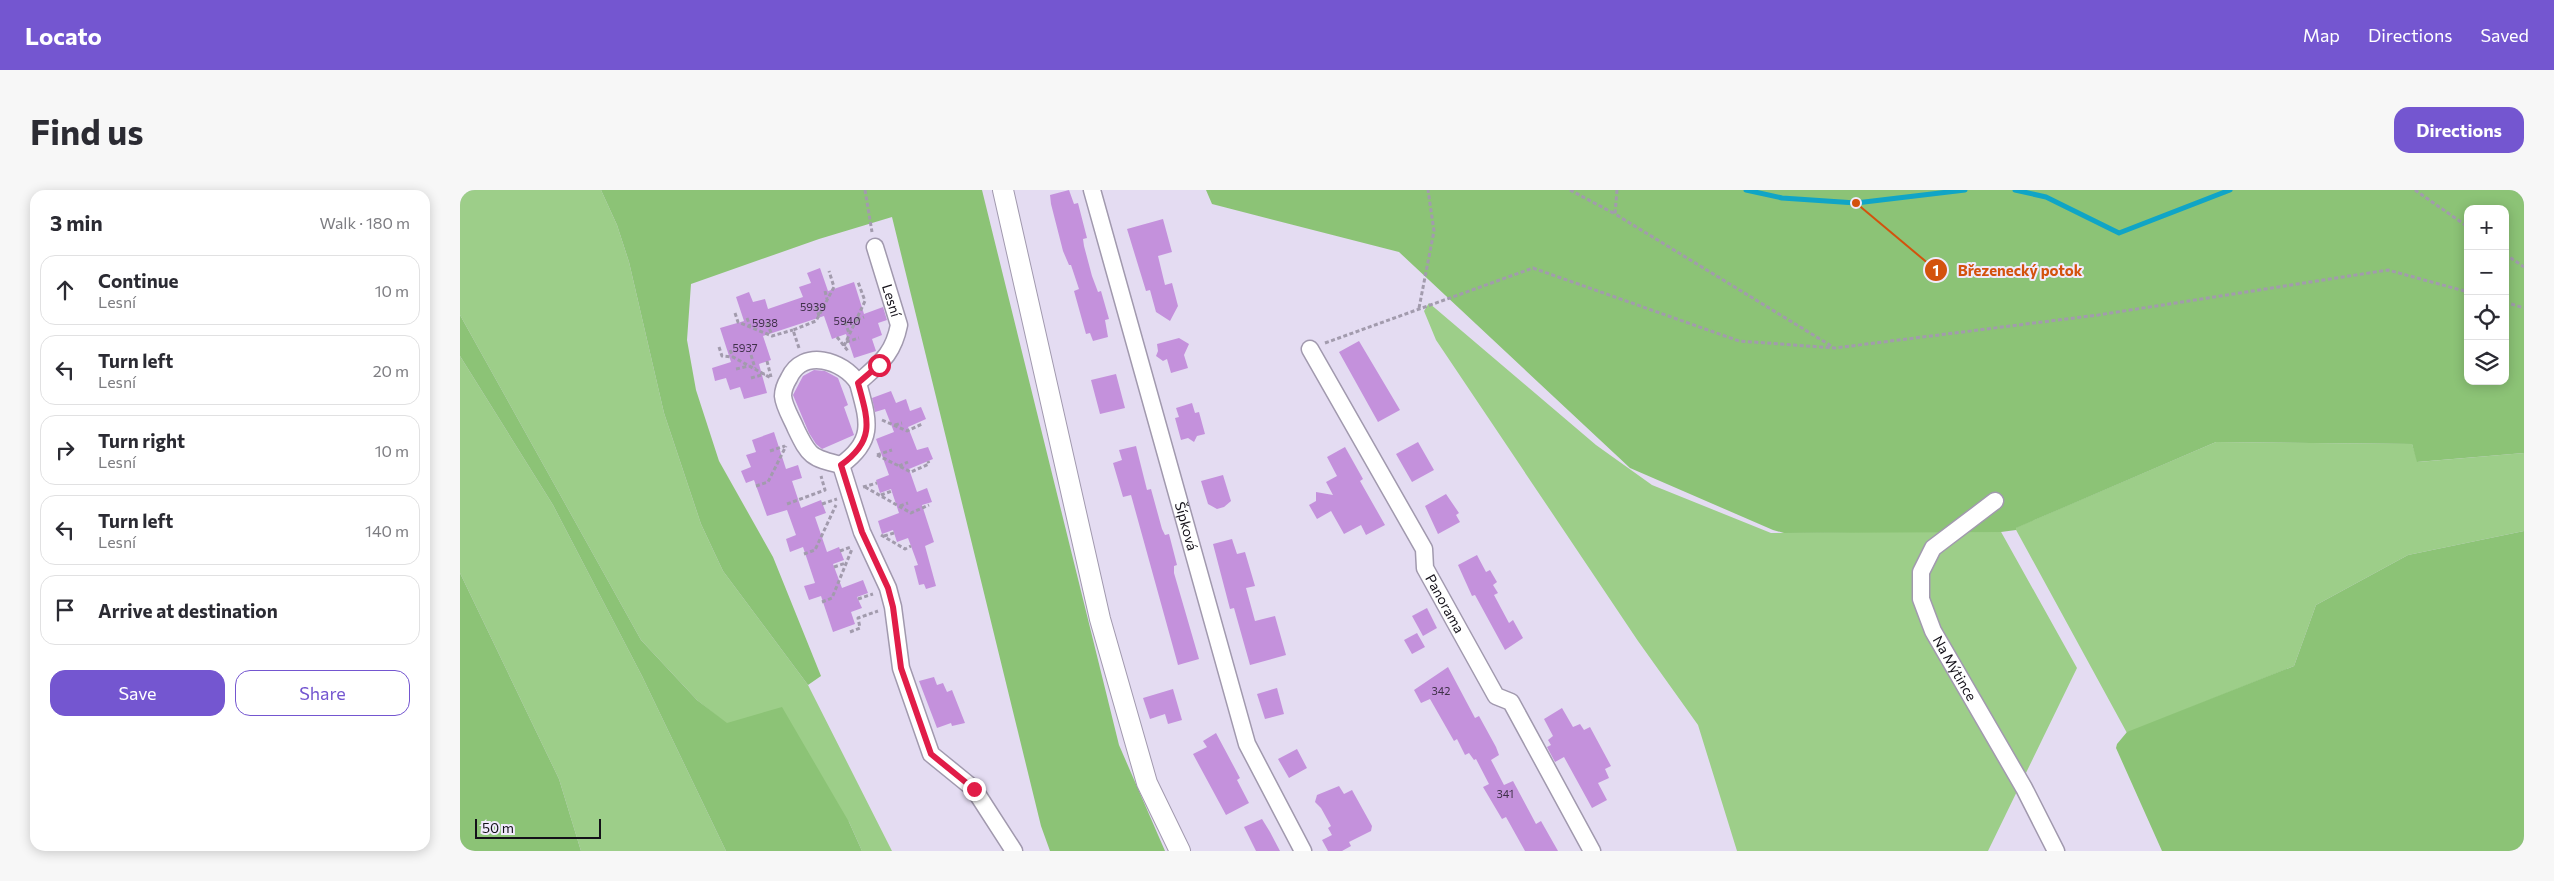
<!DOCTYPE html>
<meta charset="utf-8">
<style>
:root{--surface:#fff;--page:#f7f7f7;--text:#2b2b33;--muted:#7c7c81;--line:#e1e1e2;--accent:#7456d0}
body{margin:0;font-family:Commissioner,sans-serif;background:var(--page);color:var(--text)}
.controls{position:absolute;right:15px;top:15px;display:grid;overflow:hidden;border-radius:10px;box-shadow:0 2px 12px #0003}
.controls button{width:45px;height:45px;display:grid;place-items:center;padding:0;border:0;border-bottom:1px solid var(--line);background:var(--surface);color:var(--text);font:25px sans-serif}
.scale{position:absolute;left:15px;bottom:12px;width:126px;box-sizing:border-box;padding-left:5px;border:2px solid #141119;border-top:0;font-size:14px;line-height:18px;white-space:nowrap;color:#141119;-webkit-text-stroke:4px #f1eafc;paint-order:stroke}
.stop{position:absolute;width:15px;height:15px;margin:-11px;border:4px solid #e11d48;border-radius:50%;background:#fff}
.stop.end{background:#e11d48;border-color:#fff;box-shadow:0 1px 5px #0008}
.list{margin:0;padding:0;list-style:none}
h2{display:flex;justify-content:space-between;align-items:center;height:65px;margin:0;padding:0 20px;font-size:21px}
h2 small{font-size:16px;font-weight:400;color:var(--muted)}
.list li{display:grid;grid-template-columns:32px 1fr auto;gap:15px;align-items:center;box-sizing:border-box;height:70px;margin:0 10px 10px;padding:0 10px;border:1px solid var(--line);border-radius:15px}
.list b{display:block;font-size:19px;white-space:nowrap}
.list p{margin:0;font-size:16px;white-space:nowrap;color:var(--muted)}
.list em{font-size:16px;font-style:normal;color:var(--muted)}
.actions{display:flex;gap:10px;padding:15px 20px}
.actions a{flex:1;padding:11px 0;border:1px solid var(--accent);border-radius:15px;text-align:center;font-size:18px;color:var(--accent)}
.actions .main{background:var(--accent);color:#fff}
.icon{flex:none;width:28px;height:28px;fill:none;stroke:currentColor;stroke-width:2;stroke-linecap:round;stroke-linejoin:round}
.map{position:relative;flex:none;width:2064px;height:661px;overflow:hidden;border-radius:15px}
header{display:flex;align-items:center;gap:30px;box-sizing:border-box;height:70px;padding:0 25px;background:var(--accent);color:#fff}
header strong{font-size:24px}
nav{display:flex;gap:28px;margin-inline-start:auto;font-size:18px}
.intro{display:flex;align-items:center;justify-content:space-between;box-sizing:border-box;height:120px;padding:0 30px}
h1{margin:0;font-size:35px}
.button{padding:12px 22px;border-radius:15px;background:var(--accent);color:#fff;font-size:18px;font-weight:700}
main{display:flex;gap:30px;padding:0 30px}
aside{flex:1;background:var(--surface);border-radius:15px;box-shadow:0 2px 12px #0003}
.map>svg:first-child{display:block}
.green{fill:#9dce89}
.forest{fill:#8cc376;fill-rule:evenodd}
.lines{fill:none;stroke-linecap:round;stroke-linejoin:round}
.stream{stroke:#10a5c6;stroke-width:5}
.building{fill:#c491dc}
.minor-casing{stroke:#a199ae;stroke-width:19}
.tertiary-casing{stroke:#a199ae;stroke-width:22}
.path{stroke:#a29bad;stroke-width:3;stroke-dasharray:4 2.5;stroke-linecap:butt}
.minor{stroke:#fff;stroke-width:16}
.tertiary{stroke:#fff;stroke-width:20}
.route{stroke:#e11d48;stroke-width:6}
.labels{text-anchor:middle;stroke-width:4;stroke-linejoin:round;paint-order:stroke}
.number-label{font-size:11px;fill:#40314a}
.street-label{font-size:14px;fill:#141119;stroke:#f1eafc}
.leader{fill:none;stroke:#d3520d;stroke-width:2}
.callout-dot{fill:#d3520d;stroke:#f1eafc;stroke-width:2}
.mark-label{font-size:15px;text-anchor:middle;font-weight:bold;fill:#fff}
.callout-label{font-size:15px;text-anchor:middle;font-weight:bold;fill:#d3520d;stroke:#f1eafc;stroke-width:4;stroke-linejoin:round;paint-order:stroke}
</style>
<header>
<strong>Locato</strong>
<nav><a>Map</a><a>Directions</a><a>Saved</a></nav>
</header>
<div class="intro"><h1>Find us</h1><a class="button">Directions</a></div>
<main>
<aside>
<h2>3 min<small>Walk · 180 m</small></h2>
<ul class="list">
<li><svg class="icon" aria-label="ahead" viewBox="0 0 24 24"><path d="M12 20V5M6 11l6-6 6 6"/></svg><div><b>Continue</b><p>Lesní</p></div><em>10 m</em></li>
<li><svg class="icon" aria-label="left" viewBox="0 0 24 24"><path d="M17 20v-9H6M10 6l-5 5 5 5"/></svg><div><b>Turn left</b><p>Lesní</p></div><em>20 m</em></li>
<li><svg class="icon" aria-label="right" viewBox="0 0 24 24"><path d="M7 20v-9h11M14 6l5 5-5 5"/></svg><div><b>Turn right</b><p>Lesní</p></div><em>10 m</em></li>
<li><svg class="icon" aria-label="left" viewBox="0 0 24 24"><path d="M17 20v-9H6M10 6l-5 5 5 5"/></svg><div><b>Turn left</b><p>Lesní</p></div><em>140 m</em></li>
<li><svg class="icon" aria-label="arrive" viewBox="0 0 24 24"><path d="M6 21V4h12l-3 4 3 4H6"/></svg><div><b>Arrive at destination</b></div></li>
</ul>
<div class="actions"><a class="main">Save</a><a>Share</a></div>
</aside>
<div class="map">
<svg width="2064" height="661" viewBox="0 0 2064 661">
<rect width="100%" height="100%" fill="#e4dcf2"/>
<path class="green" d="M0 0H141L157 35 169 72 204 223 241 334 263 381 348 495 432 661H402L389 632 237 510 181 450 0 125Z
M969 113 1136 255 1192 295 1311 343 1540 340 1617 478 1528 661H1277L1238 535 1178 451 976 150 964 121Z
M0 166 93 315 182 486 266 661H121L99 589 0 383Z
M1756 252 1952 254 1958 272 2064 263V341L1948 365 1856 415 1834 476 1667 543 1555 338Z"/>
<path class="forest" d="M141 0H522L659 555 705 661H590L581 636 432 27 359 49 231 94 227 150 236 200 259 271 313 367 361 486 348 495 263 381 241 334 204 223 169 72 157 35Z
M746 0H2064V263L1957 272 1952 254 1756 252 1556 338V340L1541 342 1324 343 1313 340 1170 278 939 62 752 14ZM2008 19H2045V191H2008Z
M0 125 181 450 237 510 267 533 322 517 389 632 402 661H266L182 486 93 315 0 166Z
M2064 341V661H1702L1656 558 1657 554 1667 542 1834 476 1856 415 1948 365Z
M0 383 99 589 121 661H0Z"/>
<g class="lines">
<path class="stream" d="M1286 0 1322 8 1396 13 1505 0
M1555 0 1586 7 1659 43 1770 0"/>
</g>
<path class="building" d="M609 0 614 14 618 13 627 48 623 49 624 56 632 86 638 102 641 101 649 129 645 130 648 147 633 151 630 143 626 144 614 101 619 99 611 75H609L603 61 591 14 590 5Z
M703 29 712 62 698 66 705 95 712 93 718 116 710 131 696 122 690 100 686 101 667 39Z
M360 78 368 101 394 92 404 124 423 117 427 130 418 133 422 145 412 149 416 161 394 168 386 144 372 149 364 126 303 146 311 170 299 174 307 203 284 209 280 197 270 200 266 188 255 191 252 178 271 172 260 138 284 131 276 107 289 102 293 112 305 109 308 119 343 107 339 97 351 93 347 83Z
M719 148 729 154 724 165 728 178 711 183 707 169 703 171 696 166 698 161 697 154Z
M899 151 940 220 918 232 879 162Z
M354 180 365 181 378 188 388 215 384 217 394 245 362 259 356 254 349 243 333 205 343 186Z
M656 184 665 218 640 224 631 190Z
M431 201 436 213 446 209 450 221 461 217 466 229 448 237 457 260 468 257 473 269 449 279 457 302 467 298 472 312 462 315 474 352 465 356 476 396 466 399 464 394 459 395 454 376 458 375 448 348 437 352 433 340 422 344 418 331 439 323 431 299 420 303 416 290 429 285 416 249 434 242 425 219 415 222 412 208Z
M732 213 735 223 739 222 745 244 737 246 734 252 728 248 721 250 715 228 719 227 716 218Z
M314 242 326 279 338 275 342 288 332 291 341 318 361 310 366 323 355 327 367 362 379 357 384 370 373 374 382 398 403 390 408 403 397 407 402 418 391 422 395 434 373 442 361 406 349 410 344 396 355 393 343 357 330 362 326 349 336 345 327 320 307 326 294 290 286 293 281 281 291 277 286 265 296 262 292 250Z
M958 252 974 280 952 292 936 264Z
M676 256 687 300 691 299 702 339 705 345 709 344 717 375 714 376V383L739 469 718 475 671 305 663 307 653 273 662 270 659 260Z
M885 257 903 289 900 291 925 335 906 345 901 335 884 344 871 321 857 329 849 315 856 311V302L873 305 866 292 877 286 867 267Z
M763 285 771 311 764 317 757 319 748 314 741 291Z
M986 304 999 323 996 325 1000 332 978 344 965 316Z
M772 349 777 364 785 362 795 396 786 398 795 431 815 426 826 465 790 475 774 418 770 419 753 354Z
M1017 365 1026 382 1030 380 1037 392 1033 395 1038 403 1034 405 1049 433 1053 430 1063 448 1045 460 1015 405 1012 406 998 375Z
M967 418 977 438 963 446 952 426Z
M957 443 965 457 952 464 944 450Z
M988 477 1015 528 1019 526 1036 557 1039 565 1031 570 1044 595 1053 591 1076 634 1081 631 1098 661H1065L1046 627 1042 629 1023 597 1029 594 1016 569 1014 570 1009 563 1005 565 997 549 994 551 970 509 961 513 954 500Z
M474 487 477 495 483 493 487 502 492 500 505 533 492 536 491 533 477 538 459 491Z
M817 498 824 524 805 529 797 504Z
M713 499 722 530 708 534 705 524 690 529 683 508Z
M1102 518 1113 537 1120 534 1124 540 1130 537 1151 576 1145 579 1149 588 1138 593 1147 610 1132 618 1104 567 1095 572 1087 557 1091 555 1088 550 1093 546 1084 529Z
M756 543 780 588 777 590 789 613 766 625 733 564 747 557 743 551Z
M837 559 847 578 829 588 818 569Z
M879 596 884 604 892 600 912 636 911 641 889 652 891 656 882 661H868L862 650 872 645 868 638 871 636 861 618 855 612 857 605Z
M802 629 810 642 820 661H796L784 637Z"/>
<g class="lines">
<g class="minor-casing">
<g id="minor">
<path id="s1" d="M632 0 787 554 843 661"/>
<path id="s2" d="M415 57 439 135C433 165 420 173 398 193 408 230 416 250 381 275L402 342 428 398 433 417 441 478 471 564 514 599 554 661"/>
<path id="s3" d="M850 159 964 359 965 378 1036 506 1051 512 1132 661"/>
<path d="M381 275C351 268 349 266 336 239 332 229 324 217 323 206 323 200 326 193 329 188 343 158 383 170 398 193"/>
<path id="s4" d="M1535 311 1473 358 1461 382V409L1473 441 1564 598 1596 661"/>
</g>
</g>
<g class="tertiary-casing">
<path id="tertiary" d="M543 0 640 429 687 593 720 661"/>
</g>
<path class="path" d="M405 0 412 42
M1110 0 1155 24
M1157 0 1155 24 1373 157
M1955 0 2008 37
M2045 64 2064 77
M365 101 367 109
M2045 112 2064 118
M356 116 359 126
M959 118 974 41 968 0
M275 123 278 132 312 146 333 140
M287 128 290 136
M397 130 404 127
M385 132 389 143
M307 133 312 145
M377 147 388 161
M386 152 399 148
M865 153 1073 78 1279 151 1375 158 1638 125 1928 80 2008 102
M384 156 405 111 398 92
M259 157 262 166 273 167
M339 158 333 140 356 131 374 97 369 81
M270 160 273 167 311 188
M291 165 295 178
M307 171 311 187
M276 179 289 176
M291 188 305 184
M422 230 447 241 462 234
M435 235 442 233
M310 261 325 256
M417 265 451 282 469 274 468 271
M417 265 432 260
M439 276 448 272
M296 296 308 292 326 256
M403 297 417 293
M405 297 451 323 469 315
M421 305 432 301
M327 314 365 300 361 286
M362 314 377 309
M440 316 448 313
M421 345 445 359 451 356
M424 346 434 343
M380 361 391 357
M344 364 355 360 376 315
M374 377 386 373
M398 409 413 404
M362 412 372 408 392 359
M390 442 400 438 398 428 418 421"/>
<use href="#minor" class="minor"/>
<use href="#tertiary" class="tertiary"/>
</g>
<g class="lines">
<path class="route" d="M419 175 398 193C408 230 416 250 381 275L402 342 428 398 433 417 441 478 471 564 514 599"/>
</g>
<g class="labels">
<g class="number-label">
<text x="353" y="121">5939</text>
<text x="387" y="135">5940</text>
<text x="305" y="137">5938</text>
<text x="285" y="162">5937</text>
<text x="981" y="505">342</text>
<text x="1045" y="608">341</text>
</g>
<g class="street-label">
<text dy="5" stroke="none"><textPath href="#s2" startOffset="56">Lesní</textPath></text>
<text dy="5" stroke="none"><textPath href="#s1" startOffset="349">Šípková</textPath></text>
<text dy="5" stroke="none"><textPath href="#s3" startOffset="290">Panorama</textPath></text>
<text dy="5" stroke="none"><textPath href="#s4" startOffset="209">Na Mýtince</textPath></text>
</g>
</g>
<path class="leader" d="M1396 13L1476 80"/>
<g class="callout-dot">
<circle cx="1396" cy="13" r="5"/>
<circle cx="1476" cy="80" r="12"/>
</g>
<g class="mark-label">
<text x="1476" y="86">1</text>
</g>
<g class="callout-label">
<text x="1560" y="86">Březenecký potok</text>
</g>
</svg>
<div class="controls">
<button>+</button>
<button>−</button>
<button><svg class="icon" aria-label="locate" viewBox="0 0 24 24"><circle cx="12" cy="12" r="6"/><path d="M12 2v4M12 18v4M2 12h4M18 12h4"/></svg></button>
<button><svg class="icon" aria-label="layers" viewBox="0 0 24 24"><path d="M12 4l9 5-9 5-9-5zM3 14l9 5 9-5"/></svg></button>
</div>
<div class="scale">50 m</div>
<div class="stop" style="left:419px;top:175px"></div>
<div class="stop end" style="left:514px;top:599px"></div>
</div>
</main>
